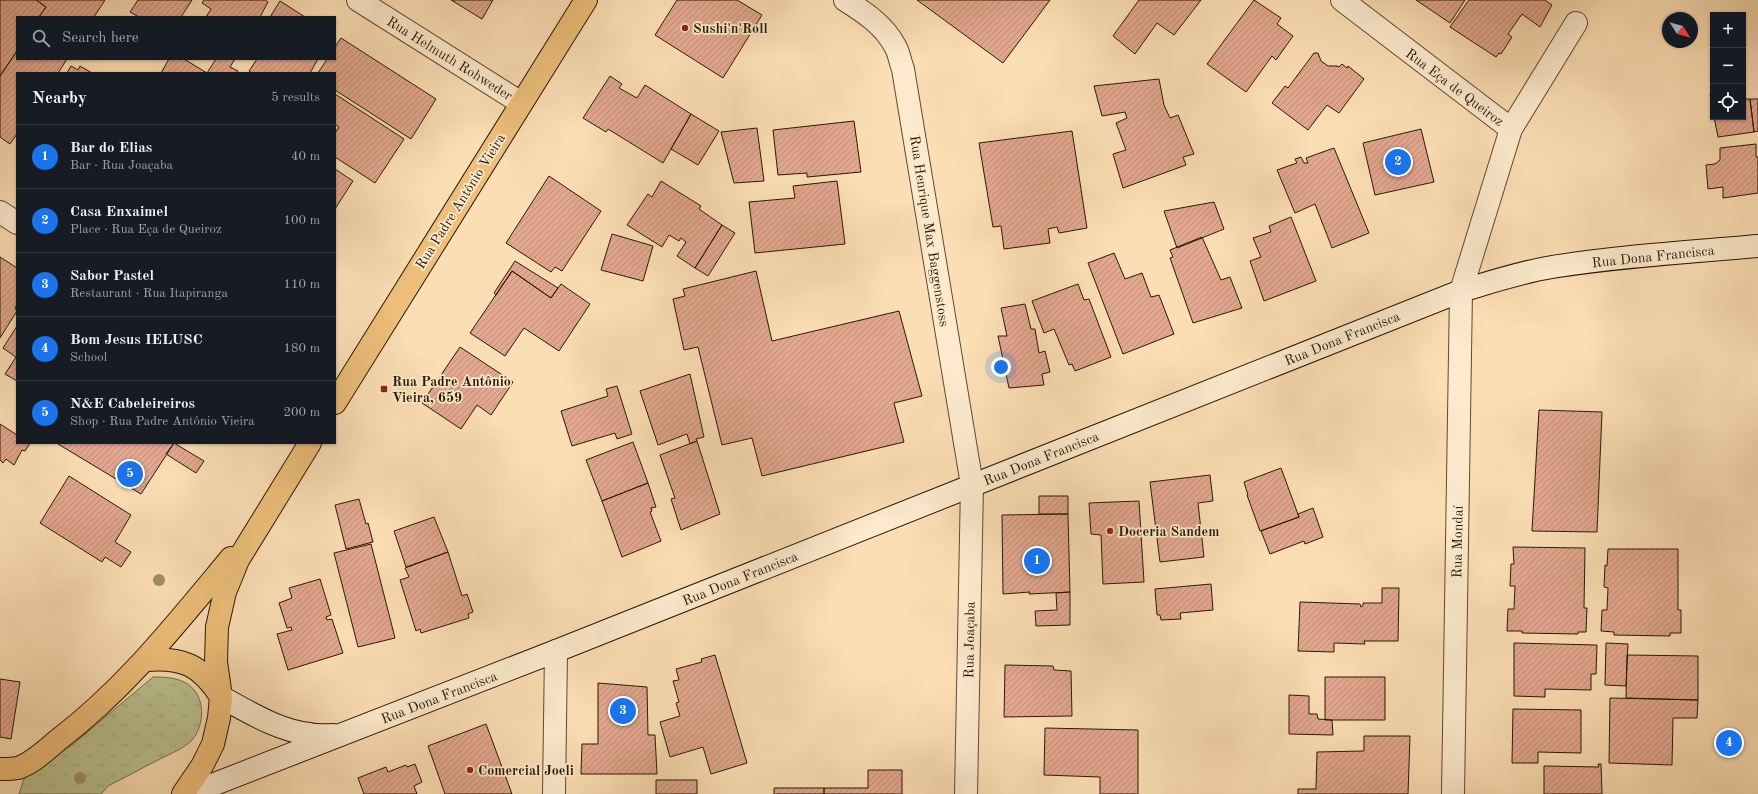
<!DOCTYPE html>
<meta charset="utf-8">
<style>
:root{--surface:#171b24;--page:#20242c;--text:#f1f3f6;--muted:#9ea1a6;--line:#363941;--accent:#1a73e8}
body{margin:0;font-family:"Old Standard TT",serif;background:var(--page);color:var(--text)}
.controls{position:absolute;right:12px;top:12px;display:grid;overflow:hidden;border-radius:0px;box-shadow:0 1px 3px #0004}
.controls button{width:36px;height:36px;display:grid;place-items:center;padding:0;border:0;border-bottom:1px solid var(--line);background:var(--surface);color:var(--text);font:20px sans-serif}
.compass{position:absolute;left:1662px;top:12px;width:36px;height:36px;border-radius:50%;background:var(--surface);box-shadow:0 1px 3px #0004;rotate:126deg}
.you{position:absolute;left:1001px;top:367px;width:14px;height:14px;margin:-10px;border:3px solid #fff;border-radius:50%;background:#1a73e8;box-shadow:0 0 0 6px #1a73e833}
.badge{display:grid;place-items:center;width:26px;height:26px;border-radius:50%;background:var(--accent);color:#fff;font-size:13px;font-weight:700}
.pin{position:absolute;translate:-50% -50%;border:2px solid #fff;box-shadow:0 1px 4px #0006}
.list{margin:0;padding:0;list-style:none}
h2{display:flex;justify-content:space-between;align-items:center;height:52px;margin:0;padding:0 16px;font-size:17px}
h2 small{font-size:13px;font-weight:400;color:var(--muted)}
.list li{display:grid;grid-template-columns:26px 1fr auto;gap:12px;align-items:center;box-sizing:border-box;height:64px;padding:0 16px;border-top:1px solid var(--line)}
.list b{display:block;font-size:15px;white-space:nowrap}
.list p{margin:0;font-size:13px;white-space:nowrap;color:var(--muted)}
.list em{font-size:13px;font-style:normal;color:var(--muted)}
.icon{flex:none;width:22px;height:22px;fill:none;stroke:currentColor;stroke-width:2;stroke-linecap:round;stroke-linejoin:round}
.map{position:relative;flex:none;width:1758px;height:794px;overflow:hidden}
.search{position:absolute;background:var(--surface);box-shadow:0 1px 3px #0004;left:16px;top:16px;width:320px;height:44px;display:flex;align-items:center;gap:10px;box-sizing:border-box;padding:0 14px;border-radius:0px;color:var(--muted);font-size:15px}
.panel{position:absolute;background:var(--surface);box-shadow:0 1px 3px #0004;left:16px;top:72px;width:320px;height:372px;border-radius:0px}
.map>svg:first-child{display:block}
.grass{fill:url(#grass-tufts);stroke:#726e48}
.building{fill:url(#building-hatch);stroke:#291901}
.lines{fill:none;stroke-linecap:round;stroke-linejoin:round}
.minor-casing{stroke:#5e4a2e;stroke-width:24}
.secondary-casing{stroke:#291901;stroke-width:24}
.primary-casing{stroke:#291901;stroke-width:24}
.minor{stroke:#fdeace;stroke-width:22}
.secondary{stroke:#fdeace;stroke-width:22}
.primary{stroke:#eebf7a;stroke-width:22}
.tree{fill:#a08e69}
.poi-dot{fill:#8f2418;stroke:#fdeace;stroke-width:1.5}
.labels{text-anchor:middle;stroke-width:3.5;stroke-linejoin:round;paint-order:stroke}
.poi-label{font-size:14px;font-weight:bold;fill:#291901;stroke:#fdeace;text-anchor:start}
.street-label{font-size:14px;fill:#291901;stroke:#fdeace}
</style>
<div class="map">
<svg width="1758" height="794" viewBox="0 0 1758 794">
<defs>
<pattern id="grass-tufts" width="24" height="20" patternUnits="userSpaceOnUse"><rect width="24" height="20" fill="#bbc290"/><path d="M3 7l-1-3M5 7V3M7 7l1-3M15 17l-1-3M17 17v-4M19 17l1-3" fill="none" stroke="#a1a67a"/></pattern>
<pattern id="building-hatch" width="6" height="6" patternUnits="userSpaceOnUse"><rect width="6" height="6" fill="#e2a790"/><path d="M-1 1l2-2M0 6l6-6M5 7l2-2" fill="none" stroke="#c28f7a"/></pattern>
</defs>
<rect width="100%" height="100%" fill="#fcdeb4"/>
<filter id="stains"><feTurbulence type="fractalNoise" baseFrequency=".005" numOctaves="4"/><feColorMatrix values="0 0 0 0 .2 0 0 0 0 .09 0 0 0 0 .02 0 0 0 .5 -.17"/></filter>
<radialGradient id="worn" r=".72"><stop offset=".6" stop-color="#630" stop-opacity="0"/><stop offset="1" stop-color="#630" stop-opacity=".3"/></radialGradient>
<path class="grass" d="M153 677C170 677 187 678 197 694 205 708 202 729 192 740 183 749 170 754 160 759 143 768 125 777 108 786L101 794H19L24 779 32 771 72 745Z"/>
<path class="building" d="M0 0H36L46 7 39 17H17V51L0 76Z
M36 0H105L94 17H39L46 7Z
M138 0H192L181 17H139L130 12Z
M204 0H265L268 2 260 17H206L211 9 202 3Z
M451 0H493L482 19Z
M677 0H737L762 15 723 78 655 35Z
M917 0H1050L1003 63Z
M1139 0H1201L1174 35 1157 23 1135 54 1113 36Z
M1254 0 1281 18 1277 24 1293 36 1276 60 1272 56 1246 92 1207 64Z
M1416 0H1465L1450 23Z
M1469 0H1545L1552 5 1540 27 1522 14 1508 34 1512 37 1501 54 1499 53 1496 57 1450 27Z
M280 1 305 17H270Z
M341 38 436 99 411 139 335 90V73H318L327 59H335V47Z
M17 51V59H67L58 73H17V134L10 144 0 137V76Z
M1314 53H1318L1321 61 1328 66H1337L1339 67 1342 64 1347 68 1348 66 1364 79 1339 113 1327 105 1308 130 1272 103 1285 86 1288 88Z
M169 59H184L207 73 216 59H235L230 67 238 71 237 73H161Z
M257 59H318L310 73H252L249 71Z
M71 66 78 70 80 66 92 73H67Z
M610 76 622 84 619 88 637 98 645 85 691 114 663 163 608 129 606 132 583 118Z
M1159 79 1164 105 1170 118 1178 115 1194 154 1183 157 1186 165 1123 188 1113 154 1126 150 1116 123 1127 118 1125 112 1102 116 1094 86Z
M335 94 404 139 375 183 335 157V133L339 127 335 124Z
M1710 95H1713V111Z
M1743 99H1750L1754 132 1718 137 1714 117H1743Z
M1750 99H1758V131L1754 132Z
M691 114 719 131 698 165 671 149Z
M854 121 861 172 807 177V173L778 175 773 130Z
M757 128 764 181 734 183 721 132Z
M1421 129 1434 182 1375 195 1363 143Z
M1072 131 1087 228 1059 233 1057 227 1048 229 1050 243 1004 249 1001 226 993 227 979 143Z
M1756 144V157H1758V193L1723 198V187L1708 189 1706 165 1715 164 1720 160V148Z
M1334 148 1369 233 1332 248 1315 204 1295 213 1277 170 1297 163 1295 159 1301 157 1304 163H1308L1306 158Z
M335 169 353 181 335 209Z
M549 176 601 211 562 271 555 267 551 272 506 243Z
M661 181 701 206 699 209 722 225 695 268 677 256 686 242 681 238 679 241 669 235 662 247 627 225 648 194 652 197Z
M837 181 845 244 755 253 749 202 795 198 793 186Z
M1214 202 1224 229 1177 248 1164 211Z
M1291 217 1316 281 1264 301 1250 261 1261 257 1253 238 1271 232 1269 226Z
M722 225 735 233 708 276 695 268Z
M612 234 653 246 643 281 601 270Z
M1202 237 1221 280 1230 277 1242 308 1193 323 1170 258 1173 257 1170 250Z
M1114 253 1125 279 1142 273 1151 297 1159 295 1174 334 1123 354 1088 263Z
M0 257 17 268V304L15 308 17 311 0 338Z
M515 261 558 288 551 298 512 271 496 295 494 293Z
M512 271 551 298 561 284 590 304 559 351 524 328 505 356 470 333Z
M756 271 772 341 899 311 922 396 894 403 904 442 762 476 752 438 722 445 698 347 684 350 673 299 685 296 683 289Z
M1078 284 1084 300 1089 299 1111 357 1075 371 1072 364 1069 365 1054 329 1044 333 1032 301Z
M1025 304 1031 329H1035L1039 353 1045 351 1050 372 1042 374 1044 385 1009 388 998 336H1007L1001 308Z
M17 326V381L5 374 16 357 3 348Z
M460 347 513 382 491 415 477 405 461 429 422 403Z
M690 374 704 437 696 439 697 441 690 444 687 434 658 445 640 391Z
M617 386 632 434 617 439 615 433 572 446 561 411 608 396 606 389Z
M1539 410 1602 412 1597 532 1532 531Z
M0 424 17 435V443H30L25 451 22 450 14 465 6 459 3 463 0 460Z
M697 441 720 514 681 530 671 499 675 498 660 455Z
M633 442 648 483 602 501 586 460Z
M59 443H174L141 494 58 444Z
M174 443 204 461 196 473 166 454Z
M1281 468 1299 517 1260 531 1247 495H1248L1244 482Z
M1210 475 1213 501 1198 503 1204 557 1160 562 1150 482Z
M69 476 131 515 115 542 131 552 121 567 105 557 102 562 40 523Z
M648 483 656 507 651 508 652 511 650 512 661 541 622 557 602 501Z
M1039 496H1068V514H1039Z
M359 499 366 524 368 523 373 542 346 549 335 505Z
M1139 501 1144 582 1103 584 1101 535 1091 534 1089 503Z
M1313 508 1323 537 1305 544 1304 541 1270 554 1261 531 1299 517 1298 514Z
M1068 514 1070 592 1029 594 1030 592 1003 594 1002 515Z
M434 517 448 552 406 567 394 531Z
M371 544 395 638 358 647 334 553Z
M1513 547 1585 548 1584 608H1587L1586 632H1578V634L1522 633V631H1507L1508 609H1514L1515 586H1510L1511 564H1514Z
M1608 549H1678V610H1681V633H1670V636L1614 635V632L1601 631 1602 610H1607L1608 588 1604 587 1605 565 1607 566Z
M448 552 462 596 467 594 473 612 468 614 469 618 421 633 420 629 416 631 400 580 409 577 405 568Z
M320 579 331 615 326 617 327 620 332 619 343 653 288 670 277 634 292 630 291 627 287 628 279 603 292 598 289 588Z
M1211 584 1213 610 1180 613 1181 619 1161 620 1160 615H1157L1155 589Z
M1382 588H1399L1398 641H1364L1365 644 1334 643V652L1298 651 1300 602 1360 604 1361 607 1363 606V603H1382Z
M1070 592V625L1036 626 1035 611 1057 610 1056 593Z
M1514 643 1597 645 1596 674H1591V690L1545 689V697L1514 696Z
M1606 643 1628 644 1626 686 1605 685Z
M715 655 747 763 711 774 703 747 670 757 660 722 680 716 676 703 679 702 673 681 679 680 676 669 702 662 701 659Z
M1627 655 1698 656V700L1626 698Z
M1005 665 1053 666 1054 670 1071 671 1072 716 1004 717Z
M1325 677H1385V720H1325Z
M0 679 20 682 11 739 0 737Z
M598 683 647 687 648 735H655L657 774H581L582 744H598Z
M1289 695 1309 696V714H1317L1318 719 1332 720 1333 735 1289 734Z
M1610 698 1698 700 1697 718H1673L1672 765 1609 763Z
M1513 709 1581 710V753L1538 752V763H1512Z
M486 724 512 794H445L428 746Z
M1045 728 1138 730V794H1100V777L1044 775Z
M1364 736H1410L1408 794H1298V789H1316L1317 752 1364 751Z
M415 764 422 782 414 786 417 794H364L358 778 386 767 388 772 406 765 407 767Z
M1598 764H1601L1602 794H1544V766L1599 767Z
M868 770H902V794H824V788H868Z
M656 780H697V794H656Z
M774 788H824V794H774Z"/>
<g class="lines">
<g class="minor-casing">
<path id="minor" d="M358 0 521 103
M845 0C864 12 884 25 895 46 899 52 900 62 903 69L972 485 966 794
M1342 0 1511 129 1461 291 1453 794
M1511 129 1576 23
M0 212 17 223
M554 794 556 651"/>
</g>
<g class="secondary-casing">
<path id="secondary" d="M221 697C249 712 277 730 309 734 317 736 325 735 333 735
M189 794 556 651 1461 291C1491 282 1521 272 1552 267 1620 256 1690 252 1758 246"/>
</g>
<g class="primary-casing">
<path id="primary" d="M335 403 586 0
M146 660C183 657 201 665 221 697
M0 769C6 769 13 769 18 768 33 763 46 750 58 740 126 688 176 624 231 558
M183 794 202 766 213 744 219 718 221 697 216 662 217 627 225 592 238 560 310 443"/>
</g>
<use href="#minor" class="minor"/>
<use href="#secondary" class="secondary"/>
<use href="#primary" class="primary"/>
</g>
<g class="tree">
<circle cx="159" cy="580" r="6"/>
<circle cx="80" cy="778" r="6"/>
</g>
<g class="poi-dot">
<circle cx="685" cy="28" r="4"/>
<rect x="380" y="385" width="8" height="8" rx="2"/>
<circle cx="1110" cy="531" r="4"/>
<circle cx="470" cy="770" r="4"/>
</g>
<g class="labels">
<g class="poi-label">
<text x="693" y="33">Sushi'n'Roll</text>
<text x="392" y="386">Rua Padre Antônio<tspan x="392" dy="16">Vieira, 659</tspan></text>
<text x="1118" y="536">Doceria Sandem</text>
<text x="478" y="775">Comercial Joeli</text>
</g>
<g class="street-label">
<text transform="translate(450 58) rotate(32)" y="5">Rua Helmuth Rohweder</text>
<text transform="translate(1455 87) rotate(37)" y="5">Rua Eça de Queiroz</text>
<text transform="translate(460 201) rotate(-58)" y="5">Rua Padre Antônio Vieira</text>
<text transform="translate(930 231) rotate(81)" y="5">Rua Henrique Max Baggenstoss</text>
<text transform="translate(1653 256) rotate(-6)" y="5">Rua Dona Francisca</text>
<text transform="translate(1342 338) rotate(-22)" y="5">Rua Dona Francisca</text>
<text transform="translate(1041 458) rotate(-22)" y="5">Rua Dona Francisca</text>
<text transform="translate(1457 542) rotate(-89)" y="5">Rua Mondaí</text>
<text transform="translate(740 578) rotate(-22)" y="5">Rua Dona Francisca</text>
<text transform="translate(969 640) rotate(-89)" y="5">Rua Joaçaba</text>
<text transform="translate(439 697) rotate(-21)" y="5">Rua Dona Francisca</text>
</g>
</g>
<rect width="100%" height="100%" filter="url(#stains)"/>
<rect width="100%" height="100%" fill="url(#worn)"/>
</svg>
<div class="controls">
<button>+</button>
<button>−</button>
<button><svg class="icon" aria-label="locate" viewBox="0 0 24 24"><circle cx="12" cy="12" r="6"/><path d="M12 2v4M12 18v4M2 12h4M18 12h4"/></svg></button>
</div>
<svg class="compass" viewBox="-18 -18 36 36"><path d="M0-13l5 13h-10z" fill="#e53935"/><path d="M0 13l5-13h-10z" fill="#9ea1a6"/></svg>
<div class="you"></div>
<div class="pin badge" style="left:1037px;top:561px">1</div>
<div class="pin badge" style="left:1398px;top:162px">2</div>
<div class="pin badge" style="left:623px;top:711px">3</div>
<div class="pin badge" style="left:1729px;top:743px">4</div>
<div class="pin badge" style="left:130px;top:474px">5</div>
<div class="search"><svg class="icon" aria-label="search" viewBox="0 0 24 24"><circle cx="10" cy="10" r="6"/><path d="M15 15l6 6"/></svg>Search here</div>
<section class="panel">
<h2>Nearby<small>5 results</small></h2>
<ul class="list">
<li><span class="badge">1</span><div><b>Bar do Elias</b><p>Bar · Rua Joaçaba</p></div><em>40 m</em></li>
<li><span class="badge">2</span><div><b>Casa Enxaimel</b><p>Place · Rua Eça de Queiroz</p></div><em>100 m</em></li>
<li><span class="badge">3</span><div><b>Sabor Pastel</b><p>Restaurant · Rua Itapiranga</p></div><em>110 m</em></li>
<li><span class="badge">4</span><div><b>Bom Jesus IELUSC</b><p>School</p></div><em>180 m</em></li>
<li><span class="badge">5</span><div><b>N&amp;E Cabeleireiros</b><p>Shop · Rua Padre Antônio Vieira</p></div><em>200 m</em></li>
</ul>
</section>
</div>
